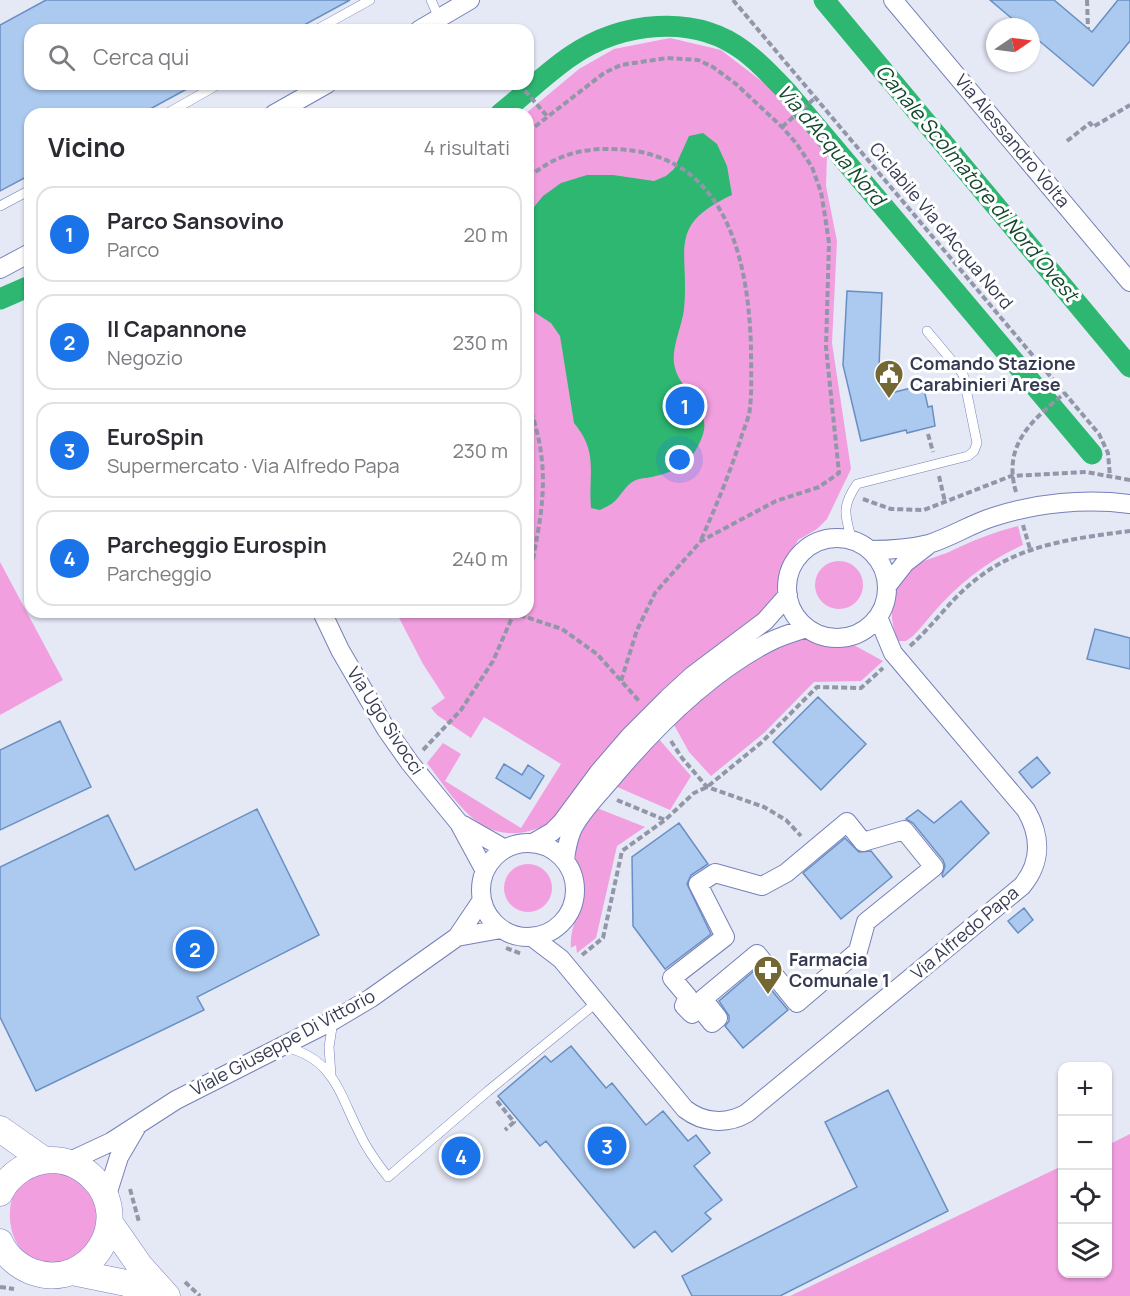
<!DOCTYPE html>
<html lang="it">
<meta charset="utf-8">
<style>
:root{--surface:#fff;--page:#f7f7f7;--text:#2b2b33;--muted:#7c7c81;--line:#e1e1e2;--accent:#1a73e8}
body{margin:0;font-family:Manrope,sans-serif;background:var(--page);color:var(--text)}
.controls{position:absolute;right:18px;bottom:18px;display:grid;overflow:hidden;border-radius:12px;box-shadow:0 2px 4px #0004}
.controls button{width:54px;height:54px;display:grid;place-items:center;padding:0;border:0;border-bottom:2px solid var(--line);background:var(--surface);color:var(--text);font:30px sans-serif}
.compass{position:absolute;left:986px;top:18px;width:54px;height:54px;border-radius:50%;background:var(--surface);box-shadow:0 2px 4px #0004;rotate:77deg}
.you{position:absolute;left:680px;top:460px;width:21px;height:21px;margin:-15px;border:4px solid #fff;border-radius:50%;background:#1a73e8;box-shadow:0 0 0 9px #1a73e833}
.badge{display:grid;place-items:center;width:39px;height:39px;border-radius:50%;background:var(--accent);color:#fff;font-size:20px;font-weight:700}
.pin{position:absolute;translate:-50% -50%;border:3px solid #fff;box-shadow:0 2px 6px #0006}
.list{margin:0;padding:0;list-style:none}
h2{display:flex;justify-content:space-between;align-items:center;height:78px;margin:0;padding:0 24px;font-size:26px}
h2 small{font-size:20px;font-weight:400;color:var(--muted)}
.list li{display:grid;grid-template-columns:39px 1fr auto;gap:18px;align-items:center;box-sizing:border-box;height:96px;margin:0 12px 12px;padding:0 12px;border:2px solid var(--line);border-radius:18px}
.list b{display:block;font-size:22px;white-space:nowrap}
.list p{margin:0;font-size:20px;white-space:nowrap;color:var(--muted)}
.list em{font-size:20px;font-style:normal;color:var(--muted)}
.icon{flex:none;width:33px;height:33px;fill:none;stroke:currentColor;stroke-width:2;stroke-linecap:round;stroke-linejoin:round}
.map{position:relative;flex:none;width:1130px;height:1296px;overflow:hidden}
.search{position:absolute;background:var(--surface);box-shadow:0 2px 4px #0004;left:24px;top:24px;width:510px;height:66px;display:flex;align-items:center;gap:15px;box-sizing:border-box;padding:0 21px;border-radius:18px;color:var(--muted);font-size:22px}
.panel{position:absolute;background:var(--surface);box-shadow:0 2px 4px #0004;left:24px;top:108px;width:510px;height:510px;border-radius:18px}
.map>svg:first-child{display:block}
.green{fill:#f29fdf}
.water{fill:#2db771}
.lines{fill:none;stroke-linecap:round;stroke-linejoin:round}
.canal{stroke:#2db771;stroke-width:21}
.building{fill:#acc9ef;stroke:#688fc3;stroke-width:1.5}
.lane-casing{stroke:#7680ba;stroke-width:10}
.street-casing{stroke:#7680ba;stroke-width:20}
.secondary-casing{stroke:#7680ba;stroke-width:27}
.path{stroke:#9296a9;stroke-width:4;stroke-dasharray:6 3;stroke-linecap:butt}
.lane{stroke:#fff;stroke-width:9}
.street{stroke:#fff;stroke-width:18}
.secondary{stroke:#fff;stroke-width:26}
.labels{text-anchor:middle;stroke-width:6;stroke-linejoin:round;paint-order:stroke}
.street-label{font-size:18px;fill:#363b54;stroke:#fff}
.poi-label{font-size:18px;font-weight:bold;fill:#363b54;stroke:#fff;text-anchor:start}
.water-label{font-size:20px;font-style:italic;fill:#14482c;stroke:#fff}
</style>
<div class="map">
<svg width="1130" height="1296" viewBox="0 0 1130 1296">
<rect width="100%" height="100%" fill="#e5e8f5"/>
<path class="green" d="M670 38 721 50 768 86 827 154 826 186 837 241 832 343 851 469 827 519 817 529 798 540 785 563 776 594 771 603 551 823C486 854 462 809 427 763L443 743 461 754 445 781 521 828 561 764 484 717 471 738 437 715 431 708 445 698 423 664 396 612H528V114H525L579 69 614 49Z
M1018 526 1023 545C989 560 958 584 934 612 927 620 921 628 913 636L906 641H898C886 612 890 583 919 564 927 559 939 556 949 552 971 541 994 532 1018 526Z
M815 585a24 24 0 1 1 48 0a24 24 0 1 1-48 0Z
M0 562 63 680 0 715Z
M801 638 852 644 883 661 861 681 814 682 764 733 711 776 689 752 673 723 707 693 768 650Z
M658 738 691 776 670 810 615 786Z
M597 808 645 827 617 846 596 938 577 953 576 945 571 948C569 928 580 914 583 894 585 883 581 873 577 863 571 841 586 825 597 808Z
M504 888a24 24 0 1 1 48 0a24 24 0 1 1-48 0Z
M1130 1134V1296H790L1062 1166V1274H1108V1145Z
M47 1170 77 1177 98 1201V1233L77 1258C68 1260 54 1265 45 1263 9 1258 0 1206 21 1182 28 1177 39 1174 47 1170Z"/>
<path class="water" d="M703 133 717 144 727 166 732 195C665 226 690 250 684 309 682 326 672 346 674 363 677 390 714 407 702 437 692 463 678 471 652 477 647 478 639 478 634 481 627 484 621 495 615 501 611 505 605 507 600 510L591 508C588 473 599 453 574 423L560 336 551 323 528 308V214L543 196 561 183 587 175H613L654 181 666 176 674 169 689 136Z"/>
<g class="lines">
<path class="canal" d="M824 0 1130 367
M500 114C524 95 546 73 571 56 621 22 694 13 744 51 760 63 773 77 787 92L1092 454
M0 299 30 286"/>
</g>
<path class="building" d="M46 0H350L295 30H30V84H196L141 114H30V175L0 191V25Z
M990 0H1054L1092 32 1118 0H1130V41L1093 86 1031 34V27H1022Z
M847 291 882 293 879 367 885 368 891 393 923 385 928 407 932 406 935 426 907 433 906 430 861 441 843 365Z
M1095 629 1130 638V669L1087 659Z
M818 697 866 744 821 790 773 742Z
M60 721 91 787 0 830V750Z
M1037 757 1050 773 1032 788 1019 772Z
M504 764 522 775 528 765 544 776 530 799 496 778Z
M961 801 989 833 943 877 942 875 945 866 943 860 913 823 906 819 918 810 934 823Z
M257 809 319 935 197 997 204 1010 36 1091 0 1017V867L108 815 135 870Z
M679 823 708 864 691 875 687 884 711 934 665 969 633 926 632 857Z
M845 838 859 852 871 851 892 877 841 919 803 873Z
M1024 908 1033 920 1018 933 1008 921Z
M755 970 788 1010 743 1048 725 1026 729 1021V1016L719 1001Z
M571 1046 606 1088 612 1083 646 1125 663 1111 688 1141 696 1135 710 1153 694 1166 722 1200 705 1213 711 1219 672 1252 655 1231 634 1248 546 1141 540 1146 498 1096 545 1056 551 1062Z
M888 1090 948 1211 780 1296H692L682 1276 857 1187 825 1122Z"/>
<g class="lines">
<g class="lane-casing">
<path id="lane" d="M431 0 439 18
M316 30 370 0
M166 114 219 84
M0 206 30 190
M852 541C845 515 841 507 857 484L968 456 974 451 977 443 963 374 927 331
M285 1047C335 1059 339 1094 360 1134 367 1150 377 1163 388 1177L488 1091 596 1003
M331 1075 329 1047 333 1021"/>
</g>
<g class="street-casing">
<path id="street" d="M893 0 1130 282
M419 30 470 0
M274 114 327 84
M0 269 30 253
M787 588a50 50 0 1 1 100 0a50 50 0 1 1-100 0Z
M870 550C890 550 909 549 929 544 951 537 971 524 993 517 1036 503 1085 498 1130 504
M887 586 905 563 927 546
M322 612 340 650 386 729 410 763 459 823 485 871
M847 822 863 842 904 830 934 867 866 922 858 951 797 1003 757 954 703 999 718 1018 712 1023 700 1008 692 1014 684 1006 688 997 672 978 725 937 698 884 715 873 762 886 786 873Z
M463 825 505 849
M533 843 552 832 562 822 599 772 630 736 668 698 692 676 765 621 788 595
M481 890a47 47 0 1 1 94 0a47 47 0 1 1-94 0Z
M565 861C566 850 568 840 572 830 580 813 596 797 608 783 652 730 707 674 769 642 781 636 794 632 807 628
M457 937 501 929
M532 937 561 959 685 1109C703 1123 727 1125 747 1113L1022 886C1042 862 1041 836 1026 810L893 653 878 617
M68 1162 111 1142 176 1100 334 1020 371 998 457 937 482 900
M106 1198 119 1157 136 1128"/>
</g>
<g class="secondary-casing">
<path id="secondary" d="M0 1129 44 1160
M0 1193C9 1174 29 1161 51 1160 67 1160 81 1166 92 1177 136 1219 90 1292 33 1272 19 1267 6 1256 0 1242
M110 1223 140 1266 167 1296
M72 1272 126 1283 156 1296"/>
</g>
<path class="path" d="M733 0 1099 434 1108 453 1110 477
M1087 0 1088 29
M519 84 547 116
M782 127 815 98
M528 132 604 73 621 65 667 58 698 60 713 67 736 84 782 127 796 143 812 167 821 192 825 216 829 243 826 347 839 473 819 487 776 501 701 541 655 593 637 630 621 681
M1067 141 1090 123 1093 127 1130 105
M528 177C537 171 546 164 555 160 580 148 608 147 635 151 730 166 749 268 751 349 751 368 752 388 750 408 749 418 744 428 741 438 730 473 716 506 701 540
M528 403C553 469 542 515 528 582
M928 434 933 452
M939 476 945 502
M1016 492C1002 445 1032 420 1065 393
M863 499 891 509 924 510 1011 476 1086 472 1130 480
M1023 525 1030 549
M511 612 562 629 597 654 640 702
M910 646C934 625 952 597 978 578 1021 544 1077 538 1130 531
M671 741 682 758 707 787 764 807 786 820 801 836
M423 750 461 710 493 661 514 613
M617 800 665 820
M506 948 522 954
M582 955 603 938 622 851 665 820 694 793 707 787 762 742 817 687 861 688 883 668
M497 1101 514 1122 505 1130
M130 1189 139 1222
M185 1282 200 1296
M0 1287 14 1289"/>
<use href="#lane" class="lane"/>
<use href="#street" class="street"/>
<use href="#secondary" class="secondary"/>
</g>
<defs>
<g id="civic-pin" transform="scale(1.5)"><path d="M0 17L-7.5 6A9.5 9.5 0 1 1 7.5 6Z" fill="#736734" stroke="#fff"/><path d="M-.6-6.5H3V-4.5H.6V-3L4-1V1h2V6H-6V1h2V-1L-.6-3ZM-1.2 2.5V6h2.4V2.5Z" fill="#fff"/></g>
<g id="pharmacy-pin" transform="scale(1.5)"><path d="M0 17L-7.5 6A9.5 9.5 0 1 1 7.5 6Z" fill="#736734" stroke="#fff"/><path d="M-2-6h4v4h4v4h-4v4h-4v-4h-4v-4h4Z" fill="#fff"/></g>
</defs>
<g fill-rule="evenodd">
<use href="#civic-pin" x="889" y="374"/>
<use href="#pharmacy-pin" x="768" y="970"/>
</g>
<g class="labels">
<g class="street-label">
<text transform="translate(1012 141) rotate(50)" y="6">Via Alessandro Volta</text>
<text transform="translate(941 226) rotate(50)" y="6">Ciclabile Via d’Acqua Nord</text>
<text transform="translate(385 721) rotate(57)" y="6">Via Ugo Sivocci</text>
<text transform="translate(965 933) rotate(-40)" y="6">Via Alfredo Papa</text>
<text transform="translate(283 1043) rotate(-28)" y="6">Viale Giuseppe Di Vittorio</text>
</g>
<g class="poi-label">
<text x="910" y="370">Comando Stazione<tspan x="910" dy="21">Carabinieri Arese</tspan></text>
<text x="789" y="966">Farmacia<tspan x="789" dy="21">Comunale 1</tspan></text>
</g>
<g class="water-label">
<text transform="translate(831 145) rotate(49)" y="7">Via d'Acqua Nord</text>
<text transform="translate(977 183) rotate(50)" y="7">Canale Scolmatore di Nord Ovest</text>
</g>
</g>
</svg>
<div class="controls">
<button>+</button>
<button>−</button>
<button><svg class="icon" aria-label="locate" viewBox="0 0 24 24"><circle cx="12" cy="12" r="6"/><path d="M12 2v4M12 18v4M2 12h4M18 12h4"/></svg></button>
<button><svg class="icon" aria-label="layers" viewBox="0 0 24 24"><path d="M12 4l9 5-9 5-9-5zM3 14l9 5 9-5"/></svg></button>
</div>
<svg class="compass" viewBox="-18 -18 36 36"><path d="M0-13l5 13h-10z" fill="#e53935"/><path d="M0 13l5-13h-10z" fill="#7c7c81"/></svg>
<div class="you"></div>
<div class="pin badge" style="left:685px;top:406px">1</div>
<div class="pin badge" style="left:195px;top:949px">2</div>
<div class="pin badge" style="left:607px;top:1146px">3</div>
<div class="pin badge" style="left:461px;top:1156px">4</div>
<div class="search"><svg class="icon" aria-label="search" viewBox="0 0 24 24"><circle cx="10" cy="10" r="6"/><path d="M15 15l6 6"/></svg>Cerca qui</div>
<section class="panel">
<h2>Vicino<small>4 risultati</small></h2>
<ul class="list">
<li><span class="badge">1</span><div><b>Parco Sansovino</b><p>Parco</p></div><em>20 m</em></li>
<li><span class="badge">2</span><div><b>Il Capannone</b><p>Negozio</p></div><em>230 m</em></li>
<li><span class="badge">3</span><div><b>EuroSpin</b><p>Supermercato · Via Alfredo Papa</p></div><em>230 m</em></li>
<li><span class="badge">4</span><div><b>Parcheggio Eurospin</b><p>Parcheggio</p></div><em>240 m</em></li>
</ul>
</section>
</div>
